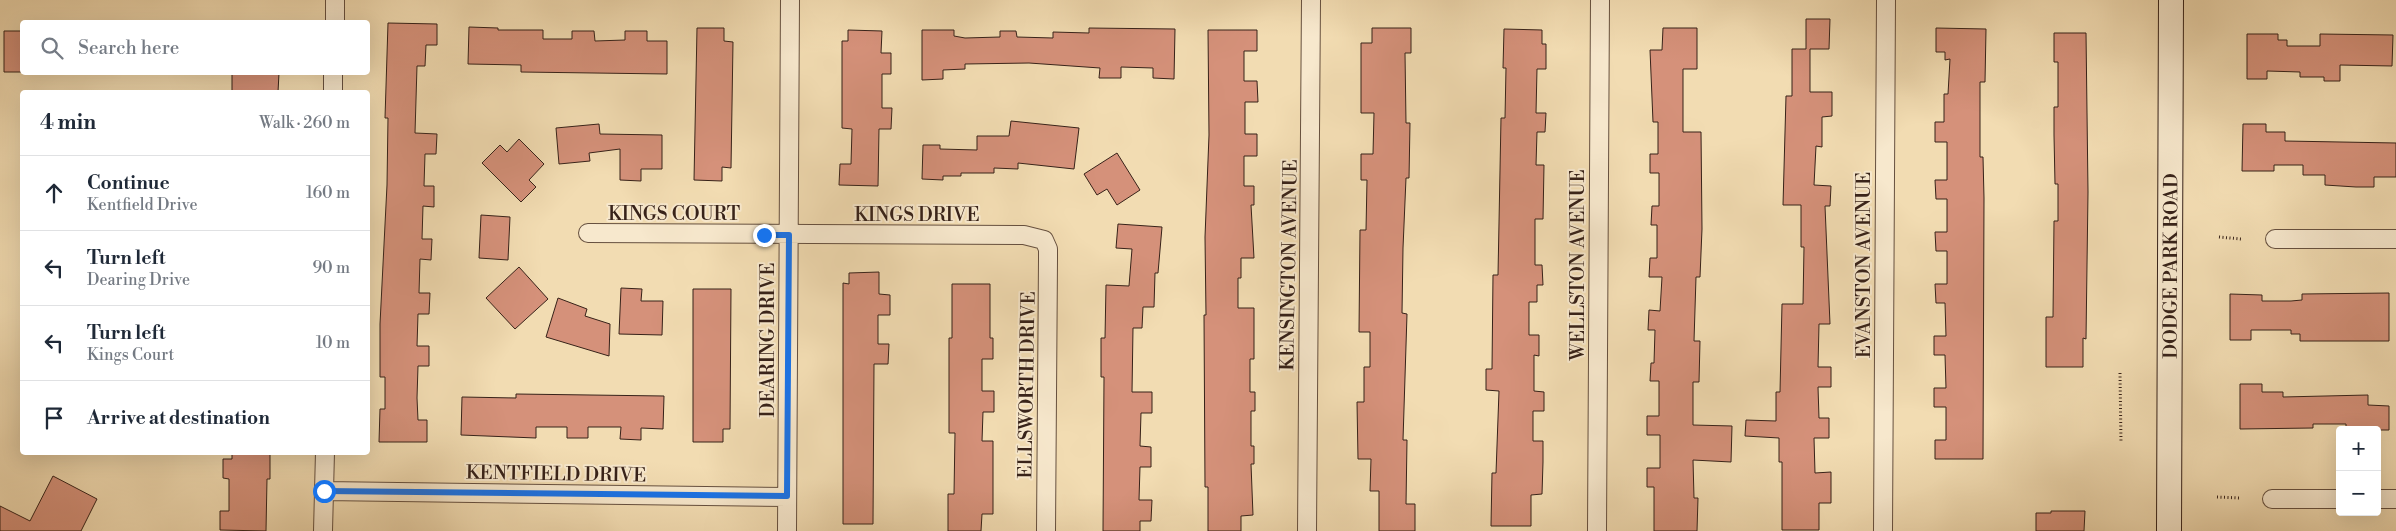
<!DOCTYPE html>
<meta charset="utf-8">
<style>
:root{--surface:#fff;--page:#f2f2f3;--text:#1f2937;--muted:#747a83;--line:#e0e1e3}
body{margin:0;font-family:"Libre Bodoni",serif;background:var(--page);color:var(--text)}
.controls{position:absolute;right:15px;bottom:15px;display:grid;overflow:hidden;border-radius:5px;box-shadow:0 5px 20px #0002}
.controls button{width:45px;height:45px;display:grid;place-items:center;padding:0;border:0;border-bottom:1px solid var(--line);background:var(--surface);color:var(--text);font:25px sans-serif}
.stop{position:absolute;width:15px;height:15px;margin:-11px;border:4px solid #1a73e8;border-radius:50%;background:#fff}
.stop.end{background:#1a73e8;border-color:#fff;box-shadow:0 1px 5px #0008}
.list{margin:0;padding:0;list-style:none}
h2{display:flex;justify-content:space-between;align-items:center;height:65px;margin:0;padding:0 20px;font-size:21px}
h2 small{font-size:16px;font-weight:400;color:var(--muted)}
.list li{display:grid;grid-template-columns:32px 1fr auto;gap:15px;align-items:center;box-sizing:border-box;height:75px;padding:0 20px;border-top:1px solid var(--line)}
.list b{display:block;font-size:19px;white-space:nowrap}
.list p{margin:0;font-size:16px;white-space:nowrap;color:var(--muted)}
.list em{font-size:16px;font-style:normal;color:var(--muted)}
.icon{flex:none;width:28px;height:28px;fill:none;stroke:currentColor;stroke-width:2;stroke-linecap:round;stroke-linejoin:round}
.map{position:relative;flex:none;width:2396px;height:531px;overflow:hidden}
.search{position:absolute;background:var(--surface);box-shadow:0 5px 20px #0002;left:20px;top:20px;width:350px;height:55px;display:flex;align-items:center;gap:12px;box-sizing:border-box;padding:0 18px;border-radius:5px;color:var(--muted);font-size:19px}
.panel{position:absolute;background:var(--surface);box-shadow:0 5px 20px #0002;left:20px;top:90px;width:350px;height:365px;border-radius:5px}
.map>svg:first-child{display:block}
.building{fill:#d5917a;stroke:#372219}
.lines{fill:none;stroke-linecap:round;stroke-linejoin:round}
.street-casing{stroke:#66503f;stroke-width:20}
.secondary-casing{stroke:#372219;stroke-width:26}
.path{stroke:#372219;stroke-width:3;stroke-dasharray:1 2.5;stroke-linecap:butt}
.street{stroke:#f7e8cd;stroke-width:18}
.secondary{stroke:#f7e8cd;stroke-width:24}
.route{stroke:#1a73e8;stroke-width:6}
.labels{text-anchor:middle;stroke-width:4;stroke-linejoin:round;paint-order:stroke}
.street-label{font-size:19px;fill:#372219;stroke:#f7e8cd}
</style>
<div class="map">
<svg width="2396" height="531" viewBox="0 0 2396 531">
<rect width="100%" height="100%" fill="#f2dcb2"/>
<filter id="stains"><feTurbulence type="fractalNoise" baseFrequency=".004" numOctaves="4"/><feColorMatrix values="0 0 0 0 .2 0 0 0 0 .09 0 0 0 0 .02 0 0 0 .5 -.17"/></filter>
<radialGradient id="worn" r=".72"><stop offset=".6" stop-color="#630" stop-opacity="0"/><stop offset="1" stop-color="#630" stop-opacity=".3"/></radialGradient>
<path class="building" d="M1806 19H1830L1829 49H1810V92H1832V116L1822 117V147L1816 146 1814 185 1831 186 1830 206H1825L1830 324H1819L1818 367H1831V387H1818L1819 418H1829V438H1814L1815 473 1831 472V503H1819V530H1782V462H1779V438L1745 436 1746 420 1776 421V392H1780L1782 304H1803L1804 247H1801V205H1783L1786 96H1792V49H1806Z
M388 23 437 24V45H426L425 66H417L415 133 437 134 436 154H425L424 186H434V207L423 206 422 239H432L431 260 420 259 419 293H430L429 314H418L417 346H429V366H418L417 398 418 420H427V442H379L380 409H385V377H380V324L387 185 388 118H385Z
M469 27 498 28V30H543V39H572V31H594L595 41 625 40V31H647V41H667V74L521 72V65L468 64Z
M697 28H724V41L733 42 731 168 722 167V181L694 180Z
M1089 28 1175 29 1174 79 1153 78V68L1121 67V78H1099L1100 68 1029 63 965 64V69L943 70V79L922 80V30H954V36L965 38 1000 37V31H1016L1017 37 1053 38V32L1089 33Z
M1372 28H1411V53H1405L1406 123H1410L1409 178H1406L1403 248 1402 313 1407 314 1403 440H1407L1406 504H1415V531H1379V491H1370L1371 459H1358L1357 402H1364V367H1370V332H1359L1360 230H1366L1367 180H1361V154H1373L1374 113H1361V43H1372Z
M1663 28H1697V69H1683V132H1701L1702 229 1700 277H1696L1694 341H1700L1699 382H1693V425L1732 426 1731 462 1693 460 1694 498H1698L1697 531H1654V487H1647V468H1660V435H1647V416H1659V381H1650L1651 363H1654L1655 330H1648L1649 310 1660 311 1662 277H1649L1650 258H1657V225H1651L1652 206H1659V173H1650V154H1658V122H1653L1650 50H1662Z
M1936 28 1986 29 1985 82H1980V157H1983L1984 198 1983 459H1935V440H1946V407H1934V388H1946L1945 355H1934V336H1946L1945 303H1936L1935 284H1947V251H1936L1935 232H1947V199H1936L1935 180H1947V142H1935V122H1944V94H1948L1950 59 1945 60V52H1936Z
M1504 29 1542 30V44H1546V69H1537L1536 113H1546L1545 132H1537L1536 165H1544L1543 219H1535V265H1542L1543 285H1537V302H1529V335H1539V356L1534 355V391L1544 392V411H1533V441H1543V462L1542 494 1531 495V526H1491L1492 473H1496L1499 391 1486 390V369H1492L1493 275H1498L1501 118H1505L1506 68H1503Z
M848 30 882 31 881 53H891V74H882V108H892L891 129H879L878 186 839 185 840 164H851L852 129 842 128V41H848Z
M1208 30H1257V51H1244V81H1257L1258 102H1245V134H1257V156H1244V186H1254V205H1251L1254 258H1241V278H1238V308H1254V359H1250V392H1255V411H1251V446H1254V464H1251L1253 515 1241 516V531H1208V487H1205L1204 315H1206L1205 237 1209 135Z
M4 31H22V72H4Z
M2054 33H2086L2088 192 2086 339 2083 338V367H2046V317H2053L2054 221H2058V184H2055L2054 135V107H2058V62H2054Z
M2247 34H2278V40H2287V46H2320V34L2393 35 2392 66 2340 65V81H2324V77H2300V72L2267 71V79H2247Z
M232 72 279 73 278 92H232Z
M1011 121 1079 128 1074 169 1018 163V169L994 168V173H961V176H943V180L922 179 923 145H940V149L977 150V136H1009Z
M599 124 600 134 662 135V169H641V181L620 180V149L589 153 590 161 559 164 556 128Z
M2243 124H2266V132H2285V141L2396 143V177H2374V187H2356L2325 185V175H2303V165H2274V171H2242Z
M519 139 544 164 529 180 536 187 521 202 482 163 500 145 507 152Z
M1117 153 1140 190 1117 205 1107 189 1097 195 1084 174Z
M481 215 510 217 508 260 479 258Z
M1118 224 1162 227 1158 273H1155L1154 307H1143L1142 328H1133L1132 392H1152V413H1141L1140 446 1151 447V467H1140L1139 500H1152L1151 521H1140V531H1103L1104 377H1101V338H1105L1106 285 1129 286 1132 249 1116 248Z
M519 267 548 299 515 329 486 298Z
M879 272V294L890 295V315H878V344H889L888 364H874L873 524H843V283L849 284V273Z
M952 284H990V338H993V359H982V391H994V412H983L982 441H993V514H982L981 531H948V494H954L955 433H949V338H952Z
M621 288 642 289 641 301H663L662 335 619 334Z
M693 289H731L730 429H723V442H693Z
M2389 293V341H2300V334H2291V330H2251V340H2230V294L2262 295V301H2291L2302 300V294Z
M558 298 587 309 585 316 610 324 609 356 546 337Z
M2240 384H2262V392H2283V397L2368 395V405L2389 406V430H2346V424H2313V428L2240 429Z
M516 394 664 396 663 429 641 428V440L620 439 621 427H588V438H567V427H536V438L461 435 462 397 516 398Z
M232 452H270V479H267L266 531 220 530V511H229V479L223 478V459H232Z
M53 476 97 499 81 531H0V506L30 521Z
M2051 511H2085L2084 531H2036V513H2051Z"/>
<g class="lines">
<g class="street-casing">
<path id="street" d="M335 22V0
M333 92V72
M588 233 1024 235 1044 240 1048 249V259L1046 531
M2275 239H2396
M324 491 787 497
M2272 499H2340
M2377 499H2396
M323 531 325 452
M787 531 790 0
M1307 531 1311 0
M1597 531 1600 0
M1883 531 1886 0"/>
</g>
<g class="secondary-casing">
<g id="secondary">
<path id="s1" d="M2169 531 2171 0"/>
</g>
</g>
<path class="path" d="M2219 237 2241 239
M2120 373 2121 443
M2217 497 2240 498"/>
<use href="#street" class="street"/>
<use href="#secondary" class="secondary"/>
</g>
<g class="lines">
<path class="route" d="M324 491 787 496 789 235H764"/>
</g>
<g class="labels">
<g class="street-label">
<text x="674" y="220">KINGS COURT</text>
<text x="917" y="221">KINGS DRIVE</text>
<text transform="translate(1288 265) rotate(-89)" y="7">KENSINGTON AVENUE</text>
<text transform="translate(1577 265) rotate(-90)" y="7">WELLSTON AVENUE</text>
<text transform="translate(1863 265) rotate(-90)" y="7">EVANSTON AVENUE</text>
<text dy="7" stroke="none"><textPath href="#s1" startOffset="265">DODGE PARK ROAD</textPath></text>
<text transform="translate(767 340) rotate(-90)" y="7">DEARING DRIVE</text>
<text transform="translate(1026 385) rotate(-89)" y="7">ELLSWORTH DRIVE</text>
<text transform="translate(556 473) rotate(1)" y="7">KENTFIELD DRIVE</text>
</g>
</g>
<rect width="100%" height="100%" filter="url(#stains)"/>
<rect width="100%" height="100%" fill="url(#worn)"/>
</svg>
<div class="controls">
<button>+</button>
<button>−</button>
</div>
<div class="stop" style="left:324px;top:491px"></div>
<div class="stop end" style="left:764px;top:235px"></div>
<div class="search"><svg class="icon" aria-label="search" viewBox="0 0 24 24"><circle cx="10" cy="10" r="6"/><path d="M15 15l6 6"/></svg>Search here</div>
<section class="panel">
<h2>4 min<small>Walk · 260 m</small></h2>
<ul class="list">
<li><svg class="icon" aria-label="ahead" viewBox="0 0 24 24"><path d="M12 20V5M6 11l6-6 6 6"/></svg><div><b>Continue</b><p>Kentfield Drive</p></div><em>160 m</em></li>
<li><svg class="icon" aria-label="left" viewBox="0 0 24 24"><path d="M17 20v-9H6M10 6l-5 5 5 5"/></svg><div><b>Turn left</b><p>Dearing Drive</p></div><em>90 m</em></li>
<li><svg class="icon" aria-label="left" viewBox="0 0 24 24"><path d="M17 20v-9H6M10 6l-5 5 5 5"/></svg><div><b>Turn left</b><p>Kings Court</p></div><em>10 m</em></li>
<li><svg class="icon" aria-label="arrive" viewBox="0 0 24 24"><path d="M6 21V4h12l-3 4 3 4H6"/></svg><div><b>Arrive at destination</b></div></li>
</ul>
</section>
</div>
